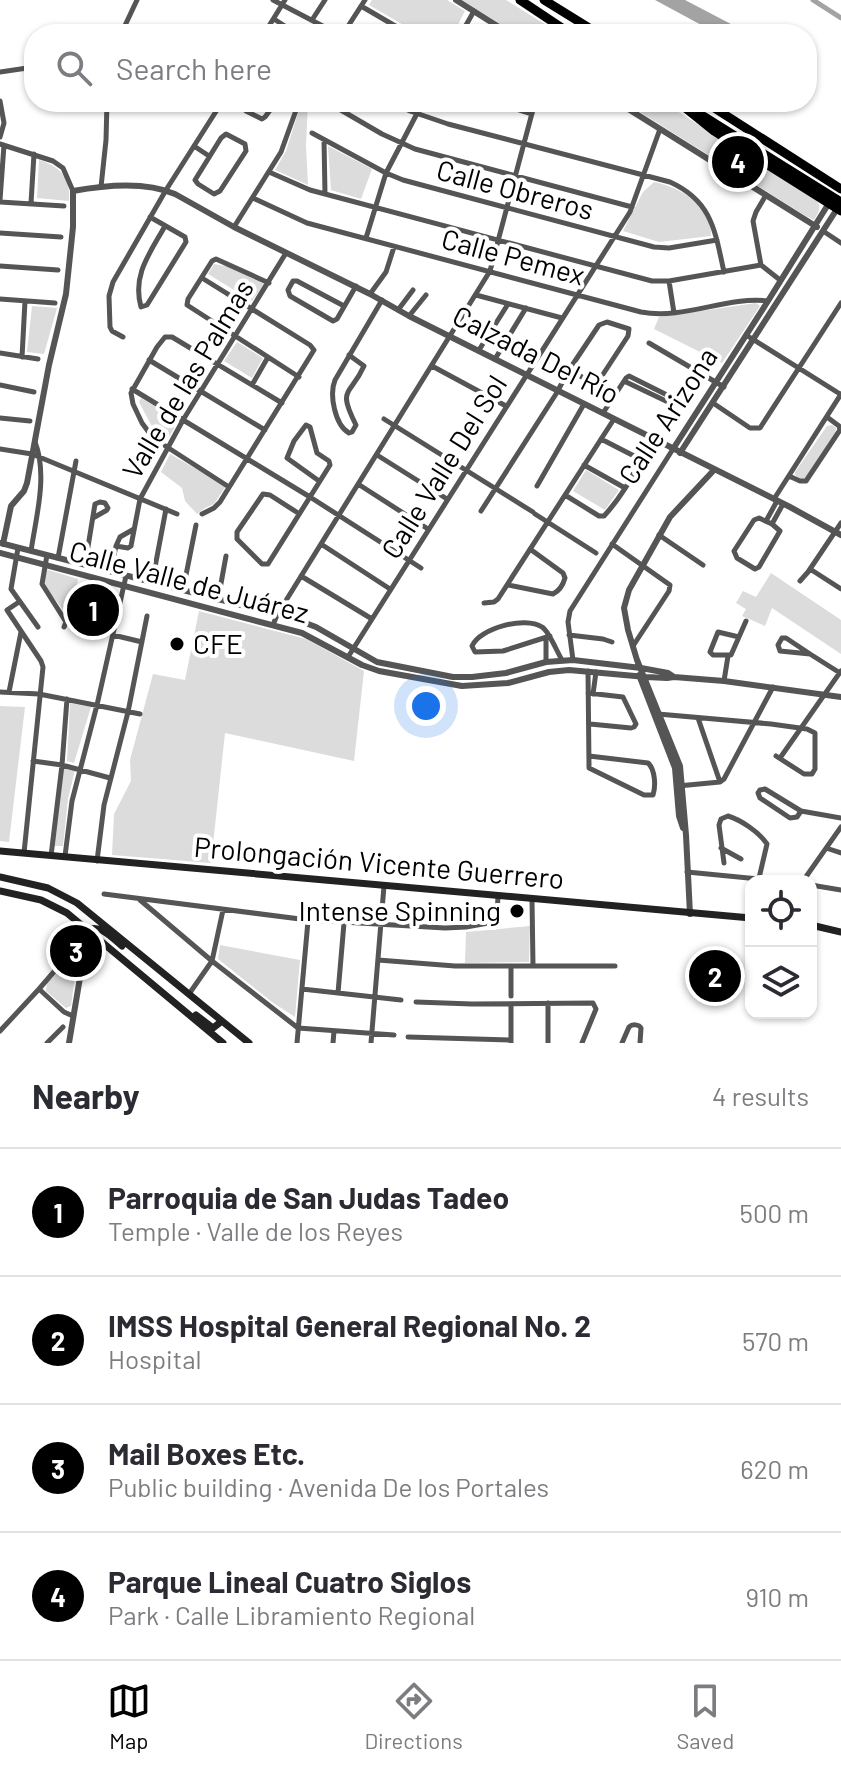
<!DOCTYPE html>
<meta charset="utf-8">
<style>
:root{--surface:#fff;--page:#f7f7f7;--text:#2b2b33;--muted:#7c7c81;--line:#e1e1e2;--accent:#000}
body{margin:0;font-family:Barlow,sans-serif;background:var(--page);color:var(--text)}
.controls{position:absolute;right:24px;bottom:24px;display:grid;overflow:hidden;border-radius:16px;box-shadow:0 2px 6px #0004}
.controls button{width:72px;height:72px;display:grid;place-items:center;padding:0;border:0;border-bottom:2px solid var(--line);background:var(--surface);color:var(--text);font:40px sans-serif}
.you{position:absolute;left:426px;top:706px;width:28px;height:28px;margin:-20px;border:6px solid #fff;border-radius:50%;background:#1a73e8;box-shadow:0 0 0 12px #1a73e833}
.badge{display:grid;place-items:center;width:52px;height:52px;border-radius:50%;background:var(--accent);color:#fff;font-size:26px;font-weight:700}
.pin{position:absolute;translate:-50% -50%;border:4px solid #fff;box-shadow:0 2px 8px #0006}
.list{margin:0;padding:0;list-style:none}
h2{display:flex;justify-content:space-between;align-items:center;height:104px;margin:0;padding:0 32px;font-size:34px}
h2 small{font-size:26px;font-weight:400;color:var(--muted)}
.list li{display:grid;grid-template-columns:52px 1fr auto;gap:24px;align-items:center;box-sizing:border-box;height:128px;padding:0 32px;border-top:2px solid var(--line)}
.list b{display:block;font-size:30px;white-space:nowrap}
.list p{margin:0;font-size:26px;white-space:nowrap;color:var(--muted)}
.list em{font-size:26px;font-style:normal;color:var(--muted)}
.icon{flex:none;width:44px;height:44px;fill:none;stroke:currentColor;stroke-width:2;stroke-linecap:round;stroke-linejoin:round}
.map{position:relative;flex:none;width:841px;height:1043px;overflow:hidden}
.search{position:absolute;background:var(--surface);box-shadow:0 2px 6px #0004;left:24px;right:24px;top:24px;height:88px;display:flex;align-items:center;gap:20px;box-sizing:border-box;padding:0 28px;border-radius:32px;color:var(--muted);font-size:30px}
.sheet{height:616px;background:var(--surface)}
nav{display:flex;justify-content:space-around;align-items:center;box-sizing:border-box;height:112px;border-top:2px solid var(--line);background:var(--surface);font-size:22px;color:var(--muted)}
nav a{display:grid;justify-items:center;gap:4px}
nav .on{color:var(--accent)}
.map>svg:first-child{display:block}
.green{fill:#dcdcdc}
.water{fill:#a3a3a3}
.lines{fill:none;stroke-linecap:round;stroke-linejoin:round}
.canal{stroke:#a3a3a3;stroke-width:5}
.minor{stroke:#555;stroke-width:5}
.tertiary{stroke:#555;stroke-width:6}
.secondary{stroke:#222;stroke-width:7}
.trunk{stroke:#000;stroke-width:9}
.poi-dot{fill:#000;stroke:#fff;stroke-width:3}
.labels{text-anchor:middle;stroke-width:8;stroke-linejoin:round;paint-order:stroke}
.street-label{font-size:28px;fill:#000;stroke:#fff}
.poi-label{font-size:28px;fill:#000;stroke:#fff;text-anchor:start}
</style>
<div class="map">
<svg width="841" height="1043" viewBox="0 0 841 1043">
<rect width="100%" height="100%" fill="#fff"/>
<path class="green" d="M372 0H447L465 11 453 34H419L369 5Z
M462 0H506L561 34H516Z
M305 102H308L306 146 308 185 275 170 286 151 299 110Z
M624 102H663L816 200C823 207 818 213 814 220L806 216Z
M328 146 372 169 361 199 331 190Z
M39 160C60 166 71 178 69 201L37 198Z
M654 182C680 187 712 206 711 236L659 242 623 231 643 192Z
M214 264 230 267 264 284 252 301 208 274Z
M756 303 760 306 722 363 654 329 659 317Z
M32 306 57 308 44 354 27 352Z
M237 342 263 358 252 378 224 361Z
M141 398 179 420 166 442 158 438 139 402Z
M832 425 836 428 835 433 806 478 801 479 795 475V472L827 426Z
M170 454 226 486 214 504 205 508 197 514 185 501 182 488 161 472Z
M586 470 619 490 605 510 573 491Z
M45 569 78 579 70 618 42 583Z
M771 573 841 620V654L772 608 765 626 742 616 746 609 736 603 743 591 756 597Z
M199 611 306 639 364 671 354 761 225 733 211 863 112 855 114 814 131 781 130 760 153 674 185 680Z
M70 703 91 707 74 763 67 761Z
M0 706 25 707 9 842 0 841Z
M63 768 75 770 68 799 63 846H54Z
M530 926 529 962 465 963 466 932Z
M220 945 300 960 295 1017 272 1002 218 959Z
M74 953H78L71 1006 66 1008 46 991 47 983 72 958Z"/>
<path class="water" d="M655 0H685L750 34H718Z"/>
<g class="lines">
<path class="canal" d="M813 0 841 18"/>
<path class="minor" d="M273 0 338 34
M361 6 409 34
M274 19 297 34
M312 20 325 0
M121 34 137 0
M264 34 285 0
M343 34 365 0
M461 34 474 11
M0 72 34 67
M0 101 4 123 0 137
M246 102 244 106 246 111 262 119 265 117 276 102
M327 102 382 134 415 149 632 207
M392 102 410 111 448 124 670 182C712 201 715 231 724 272
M494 102 532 114
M312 133 386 173 403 180 654 247 669 248 717 240
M226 134 245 144 246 151 220 191 214 194 198 184 195 180 221 138Z
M324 140 325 194
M0 144 53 161 63 168 73 191
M194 146 209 156
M269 172 310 190 652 281H669L761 265 780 280
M101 187 106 140 107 102
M253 198 307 223 641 312C685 320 726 296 768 301
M0 200 4 145
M0 202 64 206
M31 203 34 154
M150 217 185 237 186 242 147 305 141 307C132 275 150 253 165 226
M234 227 281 152 299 102
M823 231 841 243
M0 233 61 237
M366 238 386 173 423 102
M761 265 753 221 756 212 766 195
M0 266 58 270
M202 278 310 345 314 350 220 502 214 508 202 514
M669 281 674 313
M269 283 216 259 212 261 188 299 187 305 299 377
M370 294 386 272 394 247
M476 295 562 318
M0 299 55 303
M344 306 297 281H293L288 290 290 296 333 321 337 319 356 286
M398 310 413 290
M409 316 426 295
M746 335 840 394
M123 337 112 331 110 327 109 296 113 282 166 190 222 102
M649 343 724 387
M479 350 508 304
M0 353 38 359
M349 355 364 366C350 397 337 387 356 425L352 432 349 433C335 425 329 395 335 380L382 300
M22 357 25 301
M495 359 526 308
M149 360 265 430
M432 366 506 406
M0 385 34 392
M252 385 268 357
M132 389 310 497 421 568
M713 403 750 428H760L841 303
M603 413 626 378 629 376 671 397 672 401 668 402 624 381
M0 418 30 421
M384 419 533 512
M0 449 32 454 177 514
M377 455 447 499
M584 465 625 488
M789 476 800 481H806L840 430 839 426 827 417
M358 484 428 529
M537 486 584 404
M229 487 153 438 142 423 133 404 131 393 157 347 165 337H172L282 403
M565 495 599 516H604C615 504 637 475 638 458L601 439
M774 499 841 394
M481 511 556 394 569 370 599 325 607 322 629 329 628 336 598 382 593 383 569 370
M298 513 270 495 263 494 237 532V539L262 564H268L330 465 329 461 317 453 310 427 306 425 294 441 287 458 319 481
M535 514 596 553
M759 518 772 524 780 531 759 567 755 569 737 558 734 551 754 520Z
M766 521 777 501
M772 524 783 504
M134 529 120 537 116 546 128 548 131 546 140 499 183 420 286 253
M659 535 703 565
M321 544 390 589
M612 544 670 585 669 591 633 646
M18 548 11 589 38 627
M31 551C36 517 48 475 35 442
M47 555 42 584 66 622 64 627
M58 558 76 461
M85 565 95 504 100 502 105 503 108 508 107 510 93 518
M112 565 116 546
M810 569 841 589
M301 576 372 619
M800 581 808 572 841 523
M152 583 166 509
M508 585 553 594C559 591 563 585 565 578L563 573 530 549
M183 590 196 525
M218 600 226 556
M19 602 7 610 41 661 43 667 24 853
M484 603 494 602 498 599 614 419
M273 625 277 615 490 271 535 102
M113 635 142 642
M569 635 603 639 612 642
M550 636 503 651 475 652 472 646C480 628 525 616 542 627 549 631 557 652 562 660
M739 637 718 632 710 652 713 655H731L746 621
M782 638H786L810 654 780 651 778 645Z
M810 654 840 673
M348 657 630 212 660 129
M573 660 568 622 570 611 673 449
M546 662V638
M588 671 589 765V768L644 795H653C656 786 655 769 648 763L589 756
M724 681 728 656
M0 692 39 694 140 714
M9 692 21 632
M588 693 623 697 636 724 634 727 631 728 590 724
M593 694 596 672
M658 714 771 724 807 729 815 733V769L812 774H804L776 756
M698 718 720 782
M780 758 841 671
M33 761 62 765 110 778
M678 786 720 782 724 779 773 687
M765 789 801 811 797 817 790 818 760 798 758 793 760 790Z
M801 811 841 818
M721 848 741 859
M826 848 841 853
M51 856 62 765 67 699
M65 856 72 801 97 705 126 576
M97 861 104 805 128 712 147 616
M724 863 719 825 721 819 728 816C741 820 759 832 767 844L759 878
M687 872 779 881
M803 881 841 827
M811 885 841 890
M104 894 308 920 445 928 466 927 494 922 497 917 498 896
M532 899 533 966
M140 900 212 961 298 1028 394 1035
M378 960 455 966H615
M511 967V996
M39 989 64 1012 73 1016
M302 989 401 1000
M338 993 344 923
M189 994 212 961 223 910
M416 1002 472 1004 593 1003 596 1009 582 1043
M511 1004V1043
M0 1031 39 989 65 959 68 953
M408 1037 511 1040
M47 1043 63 1027
M297 1043 308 921
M333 1043 334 1031
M371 1043 384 886
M548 1043V1003
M622 1043 629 1027C632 1024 639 1024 641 1028L640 1043"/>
<path class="tertiary" d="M456 0 510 34
M617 102 817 227
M673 449 768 301 829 203
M680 453 837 209
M0 543 295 619 316 627 377 662 453 677H472L506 673 546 662 573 660 641 668 668 673 674 677
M3 544 11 506 24 491 27 483 49 365 66 294 73 227V191C105 185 145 181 175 194L234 227 370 294 409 316 790 507 841 535
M0 553 302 633 362 665 379 671 462 686 508 683 549 672 569 670 646 677 667 678 674 677 724 681 841 697
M639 675 675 768 679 816 683 828
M690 914 686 835 680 766 637 660 628 630 624 608 629 590 670 517 714 470
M86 955 90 945 99 940
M69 1043 88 930"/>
<path class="secondary" d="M0 851 751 918
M0 877 48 888 77 903 249 1043
M0 891 41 900 67 913 223 1043
M811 925 841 932
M88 930C101 924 112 938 122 946
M196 1015 213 1028 222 1021"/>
<path class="trunk" d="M520 0 571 34
M544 0 599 34
M678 102 714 131 841 211
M705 102 841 189
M700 114 841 202"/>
</g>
<g class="poi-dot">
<circle cx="177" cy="644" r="8"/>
<circle cx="517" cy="911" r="8"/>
</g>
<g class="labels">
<g class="street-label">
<text transform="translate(515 190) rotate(15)" y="10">Calle Obreros</text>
<text transform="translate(513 257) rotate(15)" y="10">Calle Pemex</text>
<text transform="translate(536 355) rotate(27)" y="10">Calzada Del Río</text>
<text transform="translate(188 379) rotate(-59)" y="10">Valle de las Palmas</text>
<text transform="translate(668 416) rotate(-57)" y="10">Calle Arizona</text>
<text transform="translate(444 467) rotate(-58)" y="10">Calle Valle Del Sol</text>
<text transform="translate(189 582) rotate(15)" y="10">Calle Valle de Juárez</text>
<text transform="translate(379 863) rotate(5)" y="10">Prolongación Vicente Guerrero</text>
</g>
<g class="poi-label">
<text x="193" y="654">CFE</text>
<text x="501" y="921" text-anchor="end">Intense Spinning</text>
</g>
</g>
</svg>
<div class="controls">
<button><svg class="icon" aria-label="locate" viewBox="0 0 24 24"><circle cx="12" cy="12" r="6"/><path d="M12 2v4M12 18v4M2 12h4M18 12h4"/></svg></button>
<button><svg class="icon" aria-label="layers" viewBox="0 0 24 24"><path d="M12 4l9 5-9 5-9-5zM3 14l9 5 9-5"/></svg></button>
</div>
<div class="you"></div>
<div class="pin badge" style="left:93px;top:610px">1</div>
<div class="pin badge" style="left:715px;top:976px">2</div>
<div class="pin badge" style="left:76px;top:951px">3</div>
<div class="pin badge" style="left:738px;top:162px">4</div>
<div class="search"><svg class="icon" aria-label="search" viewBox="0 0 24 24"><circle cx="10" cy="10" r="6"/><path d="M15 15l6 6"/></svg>Search here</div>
</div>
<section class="sheet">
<h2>Nearby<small>4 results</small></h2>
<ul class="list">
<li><span class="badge">1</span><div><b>Parroquia de San Judas Tadeo</b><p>Temple · Valle de los Reyes</p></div><em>500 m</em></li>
<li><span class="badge">2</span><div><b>IMSS Hospital General Regional No. 2</b><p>Hospital</p></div><em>570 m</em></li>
<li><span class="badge">3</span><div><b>Mail Boxes Etc.</b><p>Public building · Avenida De los Portales</p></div><em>620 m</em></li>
<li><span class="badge">4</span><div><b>Parque Lineal Cuatro Siglos</b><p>Park · Calle Libramiento Regional</p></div><em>910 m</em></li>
</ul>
</section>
<nav>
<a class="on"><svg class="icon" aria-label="map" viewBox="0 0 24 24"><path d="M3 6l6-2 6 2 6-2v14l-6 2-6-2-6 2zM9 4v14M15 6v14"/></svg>Map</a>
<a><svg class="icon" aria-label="directions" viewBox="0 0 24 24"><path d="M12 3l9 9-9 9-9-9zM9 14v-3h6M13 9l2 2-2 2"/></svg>Directions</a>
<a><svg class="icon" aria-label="saved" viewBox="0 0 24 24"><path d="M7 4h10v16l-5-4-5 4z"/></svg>Saved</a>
</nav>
